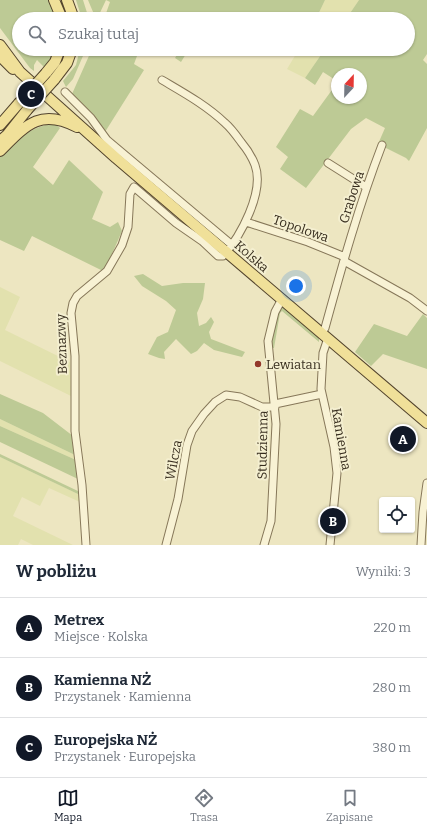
<!DOCTYPE html>
<html lang="pl">
<meta charset="utf-8">
<style>
:root{--surface:#fff;--page:#f6f6f7;--text:#1f2937;--muted:#747a83;--line:#e0e1e3;--accent:#111827}
body{margin:0;font-family:Bitter,serif;background:var(--page);color:var(--text)}
.controls{position:absolute;right:12px;bottom:12px;display:grid;overflow:hidden;border-radius:4px;box-shadow:0 1px 3px #0004}
.controls button{width:36px;height:36px;display:grid;place-items:center;padding:0;border:0;border-bottom:1px solid var(--line);background:var(--surface);color:var(--text);font:20px sans-serif}
.compass{position:absolute;left:331px;top:68px;width:36px;height:36px;border-radius:50%;background:var(--surface);box-shadow:0 1px 3px #0004;rotate:22deg}
.you{position:absolute;left:296px;top:286px;width:14px;height:14px;margin:-10px;border:3px solid #fff;border-radius:50%;background:#1a73e8;box-shadow:0 0 0 6px #1a73e833}
.badge{display:grid;place-items:center;width:26px;height:26px;border-radius:50%;background:var(--accent);color:#fff;font-size:13px;font-weight:700}
.pin{position:absolute;translate:-50% -50%;border:2px solid #fff;box-shadow:0 1px 4px #0006}
.list{margin:0;padding:0;list-style:none}
h2{display:flex;justify-content:space-between;align-items:center;height:52px;margin:0;padding:0 16px;font-size:17px}
h2 small{font-size:13px;font-weight:400;color:var(--muted)}
.list li{display:grid;grid-template-columns:26px 1fr auto;gap:12px;align-items:center;box-sizing:border-box;height:60px;padding:0 16px;border-top:1px solid var(--line)}
.list b{display:block;font-size:15px;white-space:nowrap}
.list p{margin:0;font-size:13px;white-space:nowrap;color:var(--muted)}
.list em{font-size:13px;font-style:normal;color:var(--muted)}
.icon{flex:none;width:22px;height:22px;fill:none;stroke:currentColor;stroke-width:2;stroke-linecap:round;stroke-linejoin:round}
.map{position:relative;flex:none;width:427px;height:545px;overflow:hidden}
.search{position:absolute;background:var(--surface);box-shadow:0 1px 3px #0004;left:12px;right:12px;top:12px;height:44px;display:flex;align-items:center;gap:10px;box-sizing:border-box;padding:0 14px;border-radius:22px;color:var(--muted);font-size:15px}
.sheet{height:232px;background:var(--surface)}
nav{display:flex;justify-content:space-around;align-items:center;box-sizing:border-box;height:56px;border-top:1px solid var(--line);background:var(--surface);font-size:11px;color:var(--muted)}
nav a{display:grid;justify-items:center;gap:2px}
nav .on{color:var(--accent)}
.map>svg:first-child{display:block}
.farmland{fill:#e2e1ae}
.green{fill:#bdca95}
.lines{fill:none;stroke-linecap:round;stroke-linejoin:round}
.street-casing{stroke:#867759;stroke-width:9}
.primary-casing{stroke:#53442d;stroke-width:12}
.street{stroke:#f8f2d4;stroke-width:7}
.primary{stroke:#f0e099;stroke-width:10}
.primary-bridge-casing{stroke:#53442d;stroke-width:12;stroke-linecap:butt}
.primary-bridge{stroke:#f0e099;stroke-width:10}
.poi-dot{fill:#93382a;stroke:#f4efd0;stroke-width:1.5}
.labels{text-anchor:middle;stroke-width:4;stroke-linejoin:round;paint-order:stroke}
.street-label{font-size:13px;fill:#362c1d;stroke:#f4efd0}
.poi-label{font-size:13px;fill:#362c1d;stroke:#f4efd0;text-anchor:start}
</style>
<div class="map">
<svg width="427" height="545" viewBox="0 0 427 545">
<rect width="100%" height="100%" fill="#ede6c1"/>
<path class="farmland" d="M325 0H359L346 19H316Z
M299 49H325L305 78 287 69Z
M0 287 20 297 5 330 70 362 71 396 0 361Z
M0 419 75 455 76 460 0 426Z
M0 457 80 495V502L49 488 40 506 22 497 13 516 73 545H33L21 539 18 545H0Z"/>
<path class="green" d="M0 0H49L58 19H19V49H56L53 55 44 67 37 60 34 65V71L30 68 0 28Z
M76 0H83L89 19H82Z
M88 0H325L316 19H104L110 2 106 0 97 19H96Z
M359 0H427V54L423 60 427 64V128L409 161 406 158 378 144 385 128 366 118 351 129 306 188 280 169 288 157 276 147 300 109 313 116 337 83V98H361V74H337V81L323 72 315 85 305 78 325 49H408V19H346Z
M80 49H86L73 79 66 87 63 81 76 65Z
M92 49H151L137 56 134 64 144 70 105 132C102 126 98 120 94 115 87 108 77 102 72 94Z
M171 49H189L181 62 175 58 178 53Z
M53 123 60 128 33 167 53 185 69 160 103 192 92 219 110 227 118 222 122 231 109 261 103 271 32 236 24 251 0 240V157C20 138 25 130 53 123Z
M143 274 162 286 183 283H205L203 299 197 313 199 326 206 323 211 317 214 322 209 332 211 339 245 352 242 357 214 350 204 343 197 351 191 354 176 339 164 352 165 359 159 358 148 354 157 337 168 332 176 310 166 301 142 286 134 276Z
M282 307 285 308 319 337V342L282 311 280 313 274 348H272L270 345 277 313Z
M423 314 427 318V369L383 354 371 366 355 352 374 324 407 336Z
M0 394 43 413 73 436 75 455 0 419Z
M0 426 76 460 78 479 0 442Z
M0 454 80 492V495L0 457Z"/>
<g class="lines">
<g class="street-casing">
<path id="street" d="M65 92 91 118 107 140 232 245
M328 163 366 187
M246 222 308 242 345 257
M344 261 410 298 427 311
M322 333 325 328C342 266 359 205 382 145
M328 338 323 353 321 389 334 447 337 473 330 545
M275 404 322 394
M86 545 82 485 75 431V356L71 313 73 303 77 296 107 271 122 245 128 227 130 194 134 187 176 223 202 241 218 256H223C240 237 265 192 255 165 252 157 246 148 241 142 236 135 231 128 225 123 206 105 184 93 162 80
M166 545 178 499 187 445 192 431 204 414 215 402 226 395 240 397 262 407H275
M264 545 271 521 276 424 268 341 275 312 282 299
M421 545 423 512 427 483"/>
</g>
<g class="primary-casing">
<path id="primary" d="M54 0 62 19
M67 0 74 19
M0 45 20 72 116 158 427 423
M0 56 13 69
M46 73 55 62 60 49
M54 80 67 63 72 49
M0 125 19 103
M0 141 7 135 27 110
M0 151C26 125 40 108 77 127"/>
</g>
<use href="#street" class="street"/>
<use href="#primary" class="primary"/>
<g class="primary-bridge-casing">
<path id="primary-bridge" d="M19 103 46 73
M27 110 54 80"/>
</g>
<use href="#primary-bridge" class="primary-bridge"/>
</g>
<circle class="poi-dot" cx="258" cy="364" r="4"/>
<g class="labels">
<g class="street-label">
<text transform="translate(351 197) rotate(-72)" y="5">Grabowa</text>
<text transform="translate(301 228) rotate(19)" y="5">Topolowa</text>
<text transform="translate(252 256) rotate(41)" y="5">Kolska</text>
<text transform="translate(61 344) rotate(-92)" y="5">Beznazwy</text>
<text transform="translate(342 439) rotate(80)" y="5">Kamienna</text>
<text transform="translate(262 445) rotate(-89)" y="5">Studzienna</text>
<text transform="translate(173 460) rotate(-79)" y="5">Wilcza</text>
</g>
<g class="poi-label">
<text x="266" y="369">Lewiatan</text>
</g>
</g>
</svg>
<div class="controls">
<button><svg class="icon" aria-label="locate" viewBox="0 0 24 24"><circle cx="12" cy="12" r="6"/><path d="M12 2v4M12 18v4M2 12h4M18 12h4"/></svg></button>
</div>
<svg class="compass" viewBox="-18 -18 36 36"><path d="M0-13l5 13h-10z" fill="#e53935"/><path d="M0 13l5-13h-10z" fill="#747a83"/></svg>
<div class="you"></div>
<div class="pin badge" style="left:403px;top:439px">A</div>
<div class="pin badge" style="left:333px;top:521px">B</div>
<div class="pin badge" style="left:31px;top:94px">C</div>
<div class="search"><svg class="icon" aria-label="search" viewBox="0 0 24 24"><circle cx="10" cy="10" r="6"/><path d="M15 15l6 6"/></svg>Szukaj tutaj</div>
</div>
<section class="sheet">
<h2>W pobliżu<small>Wyniki: 3</small></h2>
<ul class="list">
<li><span class="badge">A</span><div><b>Metrex</b><p>Miejsce · Kolska</p></div><em>220 m</em></li>
<li><span class="badge">B</span><div><b>Kamienna NŻ</b><p>Przystanek · Kamienna</p></div><em>280 m</em></li>
<li><span class="badge">C</span><div><b>Europejska NŻ</b><p>Przystanek · Europejska</p></div><em>380 m</em></li>
</ul>
</section>
<nav>
<a class="on"><svg class="icon" aria-label="map" viewBox="0 0 24 24"><path d="M3 6l6-2 6 2 6-2v14l-6 2-6-2-6 2zM9 4v14M15 6v14"/></svg>Mapa</a>
<a><svg class="icon" aria-label="directions" viewBox="0 0 24 24"><path d="M12 3l9 9-9 9-9-9zM9 14v-3h6M13 9l2 2-2 2"/></svg>Trasa</a>
<a><svg class="icon" aria-label="saved" viewBox="0 0 24 24"><path d="M7 4h10v16l-5-4-5 4z"/></svg>Zapisane</a>
</nav>
